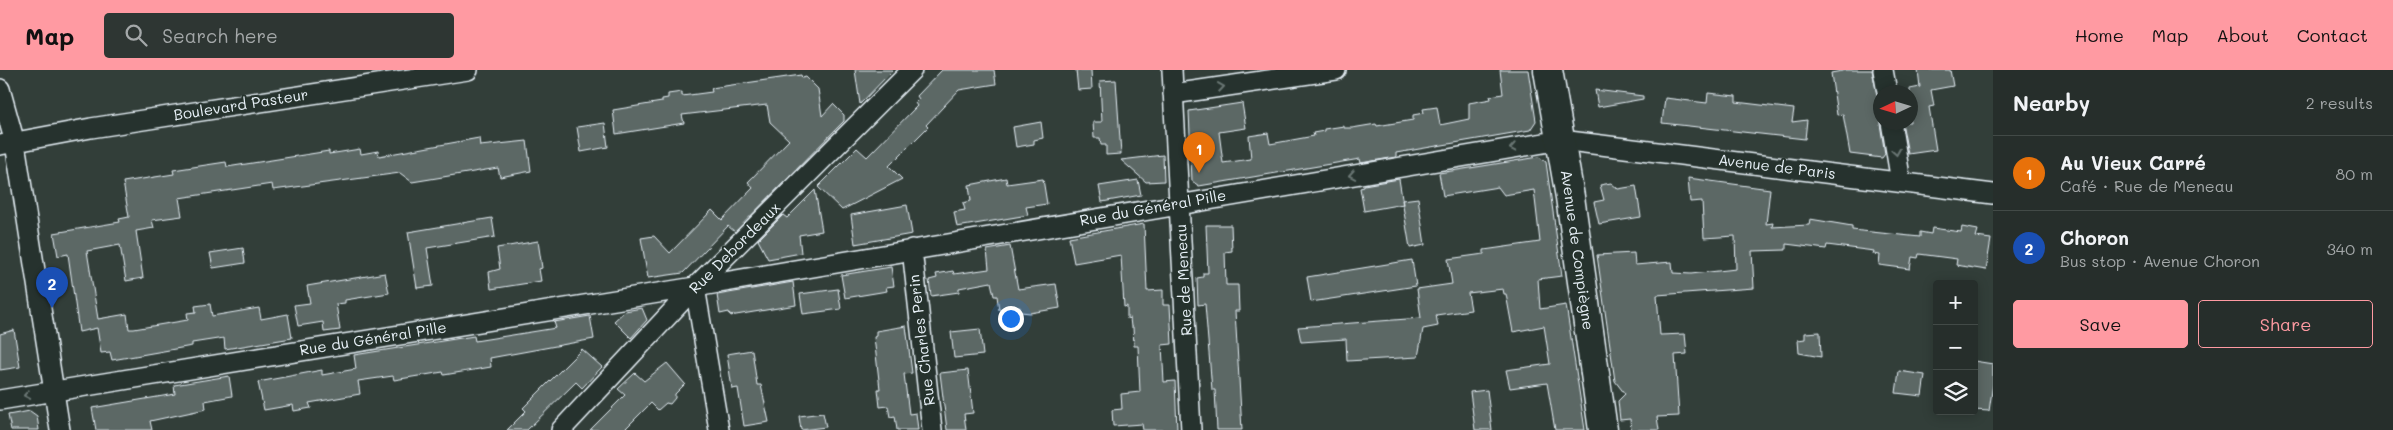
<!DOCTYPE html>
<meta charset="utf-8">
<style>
:root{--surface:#262e2b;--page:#2e3633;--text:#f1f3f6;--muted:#a4a8a9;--line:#424a47;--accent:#ff9aa2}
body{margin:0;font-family:Mali,sans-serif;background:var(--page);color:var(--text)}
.controls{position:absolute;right:15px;bottom:15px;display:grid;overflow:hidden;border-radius:5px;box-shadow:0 2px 12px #0003}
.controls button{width:45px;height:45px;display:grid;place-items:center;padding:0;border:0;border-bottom:1px solid var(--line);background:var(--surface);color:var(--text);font:25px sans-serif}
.compass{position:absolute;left:1873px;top:15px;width:45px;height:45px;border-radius:50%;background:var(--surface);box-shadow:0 2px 12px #0003;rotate:266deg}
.you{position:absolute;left:1010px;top:248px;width:18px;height:18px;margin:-12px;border:4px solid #fff;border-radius:50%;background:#1a73e8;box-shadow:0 0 0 8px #1a73e833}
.badge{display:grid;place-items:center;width:32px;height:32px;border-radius:50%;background:var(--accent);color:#fff;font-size:16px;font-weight:700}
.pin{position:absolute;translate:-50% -41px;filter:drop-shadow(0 1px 2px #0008)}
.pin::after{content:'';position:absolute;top:26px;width:18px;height:15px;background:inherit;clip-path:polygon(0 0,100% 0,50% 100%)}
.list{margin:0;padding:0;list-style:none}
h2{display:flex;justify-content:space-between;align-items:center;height:65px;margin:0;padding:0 20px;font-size:21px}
h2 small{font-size:16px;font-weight:400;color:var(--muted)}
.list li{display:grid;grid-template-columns:32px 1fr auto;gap:15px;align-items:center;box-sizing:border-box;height:75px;padding:0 20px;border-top:1px solid var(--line)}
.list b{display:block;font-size:19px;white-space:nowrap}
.list p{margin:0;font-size:16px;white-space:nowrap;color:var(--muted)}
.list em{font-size:16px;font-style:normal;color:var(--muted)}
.actions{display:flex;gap:10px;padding:15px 20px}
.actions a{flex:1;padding:11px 0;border:1px solid var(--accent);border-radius:5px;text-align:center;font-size:18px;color:var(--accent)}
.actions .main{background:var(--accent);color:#111}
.icon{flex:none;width:28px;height:28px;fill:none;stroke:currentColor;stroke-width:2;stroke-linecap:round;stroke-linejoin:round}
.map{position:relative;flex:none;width:1993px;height:360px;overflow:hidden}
header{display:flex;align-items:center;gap:30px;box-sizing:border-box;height:70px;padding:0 25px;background:var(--accent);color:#111}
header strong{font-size:24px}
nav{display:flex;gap:28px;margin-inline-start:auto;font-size:18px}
.search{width:350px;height:45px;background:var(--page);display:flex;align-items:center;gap:12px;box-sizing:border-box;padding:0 18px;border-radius:5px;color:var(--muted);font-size:19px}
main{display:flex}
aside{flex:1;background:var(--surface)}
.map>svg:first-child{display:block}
.building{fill:#5c6865;stroke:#e8f1f8}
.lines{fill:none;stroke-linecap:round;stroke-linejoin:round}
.minor-casing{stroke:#e8f1f8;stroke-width:22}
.secondary-casing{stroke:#e8f1f8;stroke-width:31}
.minor{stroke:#26332d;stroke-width:19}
.secondary{stroke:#26332d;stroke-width:28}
.oneway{stroke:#6a7674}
.labels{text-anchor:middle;stroke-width:4;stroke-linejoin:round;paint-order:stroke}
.street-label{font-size:15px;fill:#e8f1f8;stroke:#26332d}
</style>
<header>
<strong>Map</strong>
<div class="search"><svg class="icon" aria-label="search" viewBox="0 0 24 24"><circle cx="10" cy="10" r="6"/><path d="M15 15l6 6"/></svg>Search here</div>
<nav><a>Home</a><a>Map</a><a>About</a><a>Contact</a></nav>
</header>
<main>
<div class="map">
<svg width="1993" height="360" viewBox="0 0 1993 360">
<rect width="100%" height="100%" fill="#323e39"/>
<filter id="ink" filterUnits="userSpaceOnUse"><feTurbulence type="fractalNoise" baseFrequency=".02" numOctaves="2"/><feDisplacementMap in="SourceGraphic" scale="10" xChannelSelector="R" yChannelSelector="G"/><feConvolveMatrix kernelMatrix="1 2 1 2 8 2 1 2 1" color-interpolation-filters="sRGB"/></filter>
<g filter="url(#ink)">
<path class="building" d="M855 0H893L860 34Z
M942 0H994L996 14 959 20 926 55 928 57 889 96 902 109 842 140 818 117 857 78 867 87 917 36 915 33 919 29 917 26Z
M1076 0H1091L1092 19 1078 20Z
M1500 0H1528L1536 51 1530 60 1396 83V87L1361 93 1360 89 1199 116 1192 111 1189 41 1242 33 1246 58 1219 62 1223 93 1251 89 1249 66 1268 63 1270 74 1314 66 1313 63 1324 61V59L1344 56V58H1352L1376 54 1377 56 1413 50V45L1424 43 1423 39 1437 37 1440 55 1469 49V33L1491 29 1490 26 1503 24Z
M1847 0H1872L1880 39V54L1885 84 1882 88 1850 84 1843 44 1837 45 1831 3Z
M1918 0H1950L1953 16 1931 20 1934 36 1929 37 1936 80 1908 84 1902 52H1910V19L1920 17Z
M801 5 802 8 806 7 818 19 822 46 833 34 844 45V51L735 162 728 156 683 203 648 208 641 168 654 166 670 183 712 140 722 150 753 118 748 112 789 70 770 52 767 35 682 45 684 53 616 64 613 40 662 32V29L668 28V24L682 22V26L712 22 711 18Z
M1116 10 1121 84 1106 85V75H1101L1100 68H1094L1093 52H1102L1100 11Z
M1595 20 1643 26V29L1598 37Z
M1708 23 1736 26V32L1794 39 1792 52 1807 50 1805 69 1662 53 1665 28 1707 33Z
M1041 52 1043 68 1034 70V74L1016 77 1013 57Z
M605 53 608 77 581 82 577 57Z
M479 68 480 76 527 71 531 101 500 107 498 98 412 112 400 103 273 120 272 114 179 128 182 146 152 150 154 158 136 161 143 208 126 211 120 175 87 181 98 249 127 244 129 259H134L188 250 187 243 196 242 195 236 210 234 212 246 259 238 261 249 288 244 292 268 225 279 224 268 192 273V276L112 290 110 282 101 283 97 258 79 262 68 184 58 186 54 163 120 152 119 149 129 147 123 112 174 104 173 100 226 92 227 97 329 81V84L360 79 361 84 378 81 379 86Z
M1163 85 1164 111 1146 112 1121 90Z
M1539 87 1546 92 1562 206 1538 209 1540 239 1566 235 1585 360H1555L1547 313 1510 318 1506 300 1550 294 1544 256 1513 262 1506 224H1504L1503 219 1468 223 1471 240 1436 245 1438 256 1423 259 1418 287 1347 291 1346 269 1301 272 1298 257 1421 248 1417 219 1452 214 1448 189 1484 184V180L1540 172 1534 120 1504 125 1498 117 1443 126 1439 103Z
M1006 108 1007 114 1043 109 1047 134 1026 137 1028 145 957 157 954 142 965 140 963 133 971 131 969 115Z
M1688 108 1770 119 1766 154 1773 153 1772 157 1809 155 1810 149 1852 156V160L1920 167V162L1931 164 1932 158 1961 162 1962 157 1978 160 1976 167 1991 169 1986 200 1956 195 1957 189 1919 184 1918 188 1912 187 1910 199 1879 195 1880 185 1873 184 1874 181 1827 175 1826 179 1786 174V180L1752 181 1754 218 1657 225 1660 265 1685 264 1687 284 1675 285 1679 346 1657 347 1659 360H1631L1630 349 1620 350 1618 331 1625 324 1615 311 1597 185 1634 183 1635 195 1672 192 1673 203 1691 204 1736 199 1735 166 1704 168 1702 131 1690 132Z
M1399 109 1403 134 1364 141 1360 118 1364 117V115Z
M1138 110 1141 125 1102 132 1099 116Z
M1611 113 1618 119 1636 116 1641 147 1599 154 1594 132 1604 130 1600 115Z
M815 120 822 161 799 165 801 183 768 189 758 170 783 145 787 148Z
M1418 128 1425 175 1410 178 1402 130Z
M907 135 912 164 855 174 851 145Z
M492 148 495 167 427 178 433 216 417 218 408 162Z
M1144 154 1147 221 1163 220V235H1170L1172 274 1162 275 1164 312 1175 311 1177 360H1143L1142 354 1113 356 1112 340 1122 339 1121 324 1140 322 1138 276H1134L1133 257H1131L1130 248 1127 249V236L1124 237 1121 185 1074 193 1069 167Z
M1206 155H1231L1232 181 1225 182 1226 215H1238L1239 241H1235L1242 360H1217L1215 320H1212L1205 234 1198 235 1197 208 1203 207V203H1208Z
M538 171 542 198 539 199 541 211 491 219 489 202 500 199 497 178Z
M1010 176 1018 219 1056 214 1060 238 1030 243 1021 242 1020 237 999 240 997 226H994L991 212 959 218V222L931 226 929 210 937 208 936 204 953 201 954 204 989 199 987 180Z
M243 178 245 193 213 198 210 183Z
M1412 190 1416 216 1311 232 1307 207Z
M891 197 894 216 886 217 887 221 845 228 841 205Z
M385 203 389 223 345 230V233L336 234 340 260 324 262 323 252 298 256 294 235 310 233 307 216Z
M793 212 796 235 730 246 729 242 720 244 717 225Z
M838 219 841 239 803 244 800 224Z
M642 238 647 250 631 268 614 251 625 241Z
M590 246 594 269 490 288 491 297 444 305 443 302 394 310 393 306 358 311 360 324 309 333 311 338 294 341 293 335 264 340 258 312 322 300V305L356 299 354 285 474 266 475 271 556 258 554 252Z
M906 256 912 303 904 304 909 344 916 343 918 360H897L895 346 890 347 888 336 880 337 878 319H880L874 267 876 266V261Z
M980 259 983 285 954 288 951 262Z
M14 260 20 297 0 300V264Z
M1820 262 1821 287 1799 283 1798 270 1805 269V263Z
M582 279 602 297 582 318 576 312 527 360H507L526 341 523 338Z
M752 280 757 315H761L769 352 744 356 738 318 732 319 727 284Z
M1974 291 1993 294V314L1989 341 1974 340Z
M667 293 685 314 675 324V328L670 334 666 333 658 340 651 333 624 360H590L625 325 618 319 635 303 644 311Z
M968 300 973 343 964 344 966 360H947L940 303Z
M1899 301 1925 305 1922 326 1896 323Z
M229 306 232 326 205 331 206 339 150 351 152 360H96L92 338 175 324 174 315Z
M1487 320 1492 360H1475L1470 322Z
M30 341 37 346 39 360H11L8 345Z
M823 343 826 357 801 360 799 346Z"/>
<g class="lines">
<g class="minor-casing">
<path id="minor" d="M1172 0 1191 360
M1883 0 1887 22
M0 19 15 73 60 360
M1173 24 1336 0
M1891 52 1901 112
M0 75 91 58 468 0
M912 179 932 360
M695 217 719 360
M0 330 695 217 1561 70 1993 124
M561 360 695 217 912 0"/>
</g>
<g class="secondary-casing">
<path id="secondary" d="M1548 0 1570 127 1603 360"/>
</g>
<use href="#minor" class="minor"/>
<use href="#secondary" class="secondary"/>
</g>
<defs><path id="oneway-chevron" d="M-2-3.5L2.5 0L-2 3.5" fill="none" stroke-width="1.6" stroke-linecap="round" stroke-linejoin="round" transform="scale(1.25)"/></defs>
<g class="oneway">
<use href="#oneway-chevron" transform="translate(1221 17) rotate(-8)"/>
<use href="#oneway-chevron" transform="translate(1513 78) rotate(170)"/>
<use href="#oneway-chevron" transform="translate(1896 82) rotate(81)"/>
<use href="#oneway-chevron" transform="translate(1352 105) rotate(170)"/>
<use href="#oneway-chevron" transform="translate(27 325) rotate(170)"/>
</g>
</g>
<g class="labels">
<g class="street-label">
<text transform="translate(241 35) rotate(-9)" y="5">Boulevard Pasteur</text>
<text transform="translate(1777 97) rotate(7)" y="5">Avenue de Paris</text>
<text transform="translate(1153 138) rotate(-10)" y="5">Rue du Général Pille</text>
<text transform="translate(735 178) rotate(-45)" y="5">Rue Debordeaux</text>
<text transform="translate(1577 180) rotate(82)" y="5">Avenue de Compiègne</text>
<text transform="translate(1184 210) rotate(-93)" y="5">Rue de Meneau</text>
<text transform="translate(373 269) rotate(-9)" y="5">Rue du Général Pille</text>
<text transform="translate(922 270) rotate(-97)" y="5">Rue Charles Perin</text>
</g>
</g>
</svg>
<div class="controls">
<button>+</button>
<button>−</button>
<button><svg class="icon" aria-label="layers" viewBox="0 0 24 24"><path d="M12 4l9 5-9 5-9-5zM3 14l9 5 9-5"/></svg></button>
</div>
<svg class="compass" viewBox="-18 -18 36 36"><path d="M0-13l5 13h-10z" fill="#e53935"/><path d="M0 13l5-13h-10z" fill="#a4a8a9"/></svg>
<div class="you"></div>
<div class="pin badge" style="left:1199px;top:103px;background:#e8710a">1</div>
<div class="pin badge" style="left:52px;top:238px;background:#1a4fb4">2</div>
</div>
<aside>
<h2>Nearby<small>2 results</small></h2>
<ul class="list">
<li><span class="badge" style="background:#e8710a">1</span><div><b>Au Vieux Carré</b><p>Café · Rue de Meneau</p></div><em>80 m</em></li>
<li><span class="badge" style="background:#1a4fb4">2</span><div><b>Choron</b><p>Bus stop · Avenue Choron</p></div><em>340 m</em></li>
</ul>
<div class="actions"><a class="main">Save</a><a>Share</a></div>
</aside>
</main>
